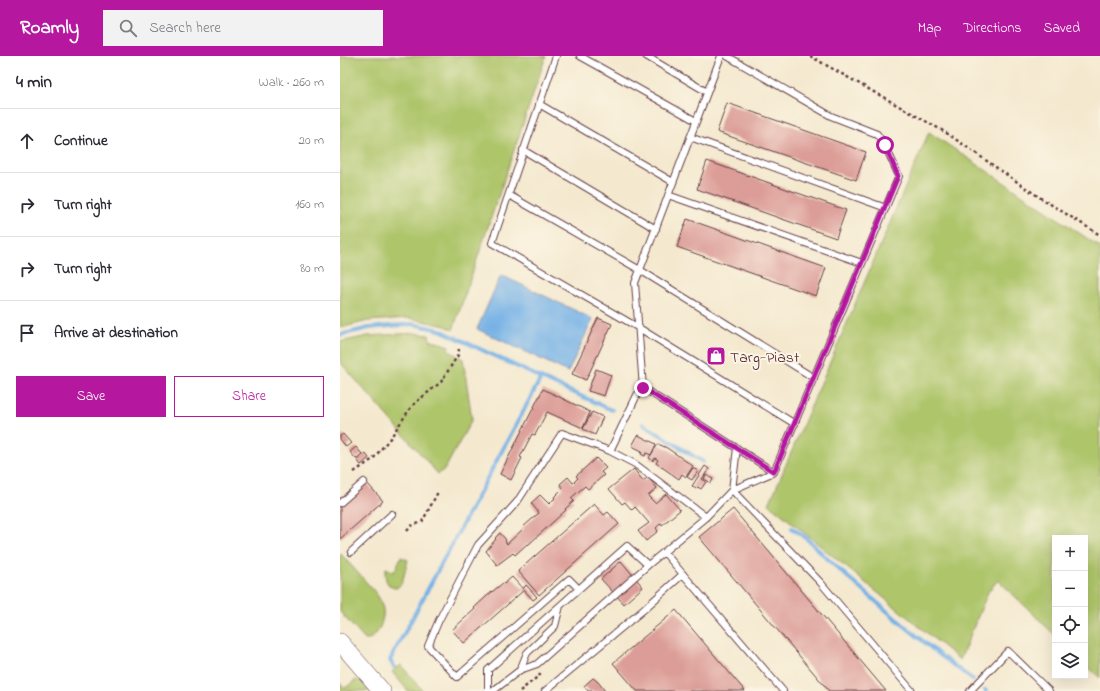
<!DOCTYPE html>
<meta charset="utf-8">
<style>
:root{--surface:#fff;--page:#f2f2f3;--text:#2b2b33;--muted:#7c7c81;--line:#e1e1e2;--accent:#b5179e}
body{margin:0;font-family:"Indie Flower",sans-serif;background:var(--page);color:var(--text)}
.controls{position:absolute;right:12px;bottom:12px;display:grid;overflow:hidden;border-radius:0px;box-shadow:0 4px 16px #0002}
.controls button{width:36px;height:36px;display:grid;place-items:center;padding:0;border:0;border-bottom:1px solid var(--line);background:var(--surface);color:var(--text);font:20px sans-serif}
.stop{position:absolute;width:12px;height:12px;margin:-9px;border:3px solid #b5179e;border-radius:50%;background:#fff}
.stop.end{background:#b5179e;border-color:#fff;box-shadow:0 1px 4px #0008}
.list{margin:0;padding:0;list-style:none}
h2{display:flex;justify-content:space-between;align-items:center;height:52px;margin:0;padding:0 16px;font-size:17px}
h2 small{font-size:13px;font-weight:400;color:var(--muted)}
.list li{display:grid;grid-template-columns:26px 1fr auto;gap:12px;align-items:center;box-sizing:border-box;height:64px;padding:0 16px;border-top:1px solid var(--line)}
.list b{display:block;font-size:15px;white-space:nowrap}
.list em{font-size:13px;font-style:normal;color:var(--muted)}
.actions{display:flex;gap:8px;padding:12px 16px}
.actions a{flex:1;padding:9px 0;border:1px solid var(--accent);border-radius:0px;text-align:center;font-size:14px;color:var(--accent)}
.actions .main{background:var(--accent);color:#fff}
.icon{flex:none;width:22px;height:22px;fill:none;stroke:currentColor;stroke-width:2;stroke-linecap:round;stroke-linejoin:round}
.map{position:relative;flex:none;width:760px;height:635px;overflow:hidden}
header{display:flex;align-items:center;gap:24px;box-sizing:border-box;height:56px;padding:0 20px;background:var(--accent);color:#fff}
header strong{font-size:19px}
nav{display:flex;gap:22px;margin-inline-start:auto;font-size:14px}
.search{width:280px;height:36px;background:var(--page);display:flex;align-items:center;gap:10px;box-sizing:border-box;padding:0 14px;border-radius:0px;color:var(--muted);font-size:15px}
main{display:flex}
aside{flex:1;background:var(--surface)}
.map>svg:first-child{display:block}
.green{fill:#aec56a;stroke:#7c724a}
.water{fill:#74b1e6;stroke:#5f6888}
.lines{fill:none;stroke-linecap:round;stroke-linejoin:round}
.stream{stroke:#74b1e6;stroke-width:4}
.building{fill:#dc9d98}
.service-casing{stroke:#643d44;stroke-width:8}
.secondary-casing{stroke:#643d44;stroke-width:18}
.path{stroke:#643d44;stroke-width:2.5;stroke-dasharray:3 3;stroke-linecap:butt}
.service{stroke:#fff;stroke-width:6}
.secondary{stroke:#fff;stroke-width:17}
.route{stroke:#b5179e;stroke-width:5}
.labels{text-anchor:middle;stroke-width:4;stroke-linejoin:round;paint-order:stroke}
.poi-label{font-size:16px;fill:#4a1f2b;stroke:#fcf5e5;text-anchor:start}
</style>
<header>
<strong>Roamly</strong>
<div class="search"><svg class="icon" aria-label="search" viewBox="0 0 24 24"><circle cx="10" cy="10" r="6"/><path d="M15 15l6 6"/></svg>Search here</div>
<nav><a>Map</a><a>Directions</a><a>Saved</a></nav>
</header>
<main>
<aside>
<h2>4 min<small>Walk · 260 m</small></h2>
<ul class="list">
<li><svg class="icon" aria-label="ahead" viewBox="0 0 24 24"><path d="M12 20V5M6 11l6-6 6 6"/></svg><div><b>Continue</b></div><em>20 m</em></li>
<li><svg class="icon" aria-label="right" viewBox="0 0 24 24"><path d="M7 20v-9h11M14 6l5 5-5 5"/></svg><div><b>Turn right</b></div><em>160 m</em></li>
<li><svg class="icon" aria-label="right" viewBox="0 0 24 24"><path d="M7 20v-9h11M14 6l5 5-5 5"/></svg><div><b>Turn right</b></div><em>80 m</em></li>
<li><svg class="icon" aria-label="arrive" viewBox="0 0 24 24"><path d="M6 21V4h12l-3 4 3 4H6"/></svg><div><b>Arrive at destination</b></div></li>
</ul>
<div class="actions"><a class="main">Save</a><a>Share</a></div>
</aside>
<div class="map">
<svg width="760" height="635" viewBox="0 0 760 635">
<rect width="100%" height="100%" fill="#fcf5e5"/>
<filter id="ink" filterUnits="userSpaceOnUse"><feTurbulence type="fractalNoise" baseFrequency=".025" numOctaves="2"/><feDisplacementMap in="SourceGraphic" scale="8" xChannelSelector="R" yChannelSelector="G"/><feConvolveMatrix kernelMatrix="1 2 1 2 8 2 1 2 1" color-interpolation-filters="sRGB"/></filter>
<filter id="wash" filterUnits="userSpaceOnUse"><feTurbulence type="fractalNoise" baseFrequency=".012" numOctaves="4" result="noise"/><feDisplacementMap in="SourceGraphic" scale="16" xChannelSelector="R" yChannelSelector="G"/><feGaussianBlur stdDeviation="0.9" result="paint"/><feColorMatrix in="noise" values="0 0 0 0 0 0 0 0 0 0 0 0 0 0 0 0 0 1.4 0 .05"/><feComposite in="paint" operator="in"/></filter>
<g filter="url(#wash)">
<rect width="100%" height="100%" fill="#f4e9cf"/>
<path class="green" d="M0 0H206L113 274 106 270 69 262 28 265 0 272Z
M589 76 760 191V622L745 608V482H715V579L658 524 648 536 620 604 429 448Z
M74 277 89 279 90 284 109 290 108 294 123 303 132 363 105 413 98 418 0 306V286L28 280Z
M0 497C9 507 18 517 27 527 32 533 39 539 41 547 45 555 43 563 40 571 37 578 32 583 25 584L0 556Z
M61 501 68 504 62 527 57 532C47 533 43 520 46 512L54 516Z
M61 609 83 635H68L52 616Z
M16 624C24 625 27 630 33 635H0V627L5 632Z"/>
<path class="water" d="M161 219 253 263 228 316 137 273Z"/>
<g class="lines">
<path class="stream" d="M0 279 29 272 73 268 100 274 201 322 272 354
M303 368 363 406
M452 472 466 482 494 509 548 556 596 596 633 624
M54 611 50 604 201 322
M645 634 646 635"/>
</g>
<g id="blocks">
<path class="building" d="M387 47 526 96 516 124 377 76Z
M367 105 506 154 496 182 357 133Z
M347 163 486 212 476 240 337 191Z
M258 262 272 268 246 324 232 318Z
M256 313 271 319 264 340 248 335Z
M203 333 250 356 243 372 207 356 195 379 192 378 180 401 182 402 171 424 160 418Z
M252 356 263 361 255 379 243 373Z
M3 378 11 387 6 391 0 383V380Z
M298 379 316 388 311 399 306 397 305 400 301 398 302 395 292 390Z
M318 388 327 392 353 410 346 421 342 418 339 423 316 407 318 404 315 402 313 405 309 402Z
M16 391 22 398 16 403 10 396Z
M25 397 29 402 21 409 17 404Z
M256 402 266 412 261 416 264 419 248 433 245 430 231 442 234 445 225 453 226 454 188 489 187 488 175 499 173 497 157 509 146 495 156 483 155 482 160 477 166 484 165 485 167 488 184 472 183 471 199 457 191 447 200 439 209 448 215 442 214 441 223 432 220 428 228 421 233 427 238 422 236 420Z
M365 410 369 413 362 423 366 426 361 433 358 431 356 433 352 430Z
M353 412 358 415 352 424 347 421Z
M294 413 303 425 308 421 317 432 308 440 315 447 326 438 340 454 322 469 321 467 316 472 318 475 306 485 298 475 309 467 295 451 292 454 285 446 282 448 269 433Z
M366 419 373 423 371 427 364 423Z
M27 427 43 445 0 483V451Z
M254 448 264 459 268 456 279 468 199 539 178 515Z
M393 453 546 635H489L359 481Z
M281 505 303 531 284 548 261 523Z
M172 521 183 533 186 529 197 541 193 544 184 534 124 587 112 574 135 553 134 552 147 540 163 527 164 528Z
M336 554 405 635H297L273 607Z
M253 622 258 626 265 635H248L244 630Z"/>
</g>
</g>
<g filter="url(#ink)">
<use href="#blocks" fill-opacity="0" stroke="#643d44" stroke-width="1"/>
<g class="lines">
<g class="service-casing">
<path id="service" d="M216 0 152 187 299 272 455 368
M240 0 356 65
M306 0 367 36
M199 48 333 126
M350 81 546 152
M183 94 316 173
M169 139 300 214 474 322
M328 139 522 207
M303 332 434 416
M397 392 392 434 481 527 572 635
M0 447 24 426
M366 461 295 408 270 395 297 339 303 332 295 227 381 0
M11 496 52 458
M324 496 443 635
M239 533 229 523 117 621 88 590 99 564 138 489 177 446 222 377 270 395
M180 614 187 597 215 570 220 550
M148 635V614L287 490 308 509
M153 635 180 614 197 608 308 509 366 461 392 434 434 416 559 120 545 89 537 78 491 60 387 0
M205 635 302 555 343 518
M630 635 668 595 709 635"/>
</g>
<g class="secondary-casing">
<path id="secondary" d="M0 586 42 635"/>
</g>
<path class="path" d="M470 0 605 76 699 141 760 179
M14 416 33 403 51 381 69 354 75 347 101 326 118 299 119 293
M67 475 71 470 82 466 98 436
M180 635 201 618"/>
<use href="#service" class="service"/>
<use href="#secondary" class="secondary"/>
</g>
</g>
<g class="lines" filter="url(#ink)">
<path class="route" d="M303 332 434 416 558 120 545 89"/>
</g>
<defs>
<g id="shop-square" transform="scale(1)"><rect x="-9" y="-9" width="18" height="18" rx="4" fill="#b5179e" stroke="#fcf5e5"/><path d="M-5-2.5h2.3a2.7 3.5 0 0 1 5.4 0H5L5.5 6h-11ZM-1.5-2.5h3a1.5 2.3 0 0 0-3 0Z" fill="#fff"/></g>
</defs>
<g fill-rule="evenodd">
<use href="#shop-square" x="376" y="300"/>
</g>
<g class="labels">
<g class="poi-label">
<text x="390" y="306">Targ-Piast</text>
</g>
</g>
</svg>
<div class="controls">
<button>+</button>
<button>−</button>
<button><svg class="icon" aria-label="locate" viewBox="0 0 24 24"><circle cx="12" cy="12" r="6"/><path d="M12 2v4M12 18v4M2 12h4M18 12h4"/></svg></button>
<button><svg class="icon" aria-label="layers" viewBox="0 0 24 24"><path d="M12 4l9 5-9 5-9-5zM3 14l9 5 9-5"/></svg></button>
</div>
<div class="stop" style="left:545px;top:89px"></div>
<div class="stop end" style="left:303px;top:332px"></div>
</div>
</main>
